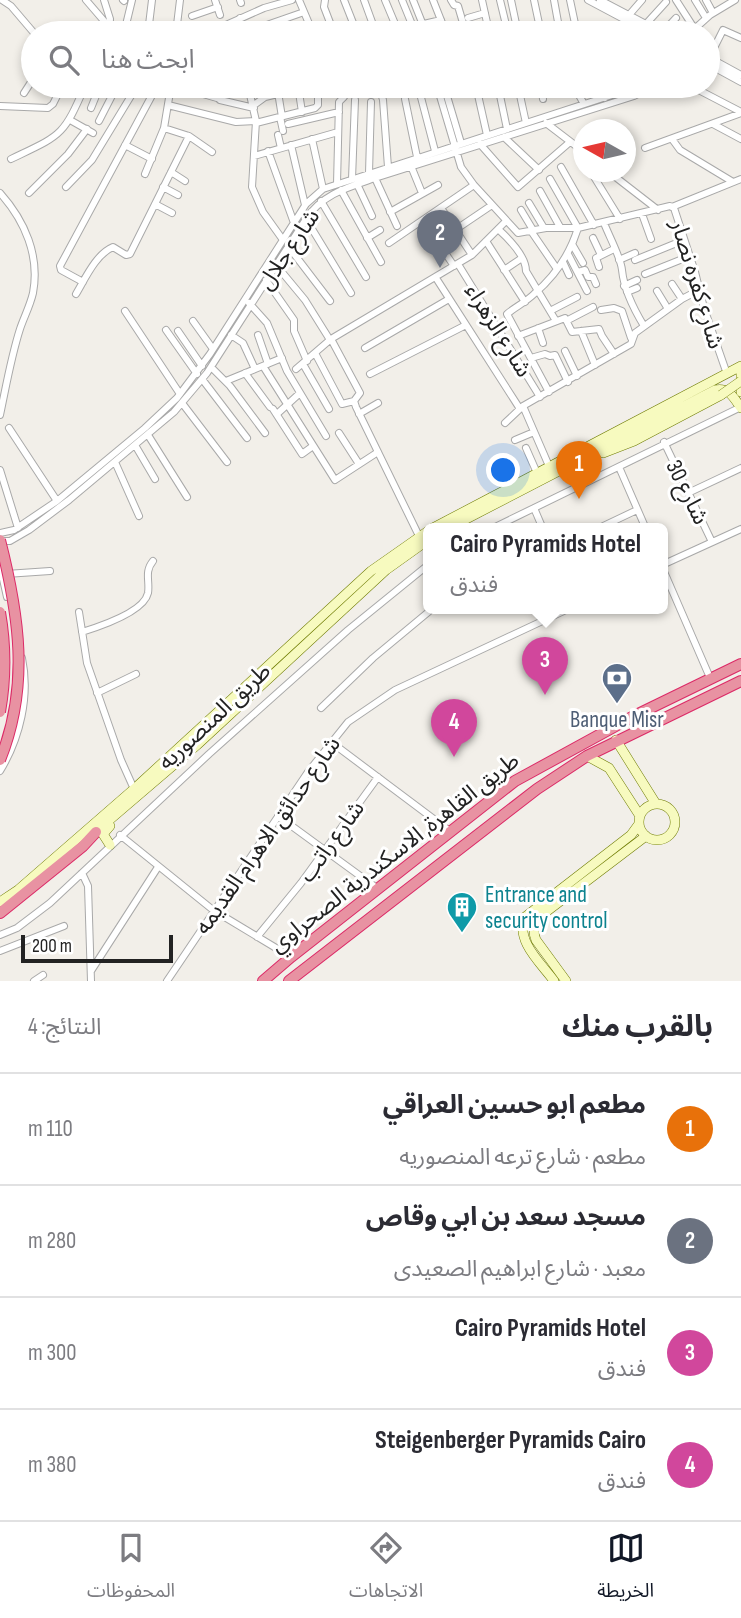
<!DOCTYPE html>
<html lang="ar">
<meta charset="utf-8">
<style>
:root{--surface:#fff;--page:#f7f7f7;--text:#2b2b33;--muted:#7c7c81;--line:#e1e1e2;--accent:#111827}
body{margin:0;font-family:"Sofia Sans Condensed","Noto Sans Arabic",sans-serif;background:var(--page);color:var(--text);direction:rtl}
.compass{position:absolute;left:573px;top:119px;width:63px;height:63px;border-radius:50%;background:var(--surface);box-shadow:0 4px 10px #0003;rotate:278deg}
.scale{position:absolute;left:21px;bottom:18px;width:152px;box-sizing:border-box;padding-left:7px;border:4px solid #222;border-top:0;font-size:19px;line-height:24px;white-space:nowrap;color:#222;-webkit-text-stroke:5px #fff;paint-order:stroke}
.you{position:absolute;left:504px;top:471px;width:24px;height:24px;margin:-18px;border:5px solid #fff;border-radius:50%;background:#1a73e8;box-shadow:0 0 0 10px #1a73e833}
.badge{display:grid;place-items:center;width:46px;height:46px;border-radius:50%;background:var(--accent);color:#fff;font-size:23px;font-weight:700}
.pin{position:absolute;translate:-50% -58px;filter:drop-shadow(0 2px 4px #0008)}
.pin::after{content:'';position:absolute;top:37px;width:24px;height:21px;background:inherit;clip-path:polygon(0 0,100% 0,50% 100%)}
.popup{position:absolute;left:423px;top:523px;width:245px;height:91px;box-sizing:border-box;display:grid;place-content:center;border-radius:10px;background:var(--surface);filter:drop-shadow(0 2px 5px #0005);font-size:23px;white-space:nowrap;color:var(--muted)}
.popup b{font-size:26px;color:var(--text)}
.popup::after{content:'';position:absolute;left:50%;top:100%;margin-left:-14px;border:14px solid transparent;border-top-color:var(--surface)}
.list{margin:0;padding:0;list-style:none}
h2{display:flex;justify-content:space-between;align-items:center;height:91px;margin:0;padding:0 28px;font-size:30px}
h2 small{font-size:23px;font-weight:400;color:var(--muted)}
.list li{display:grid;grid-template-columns:46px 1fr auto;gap:21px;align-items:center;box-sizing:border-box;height:112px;padding:0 28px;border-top:2px solid var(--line)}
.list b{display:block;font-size:26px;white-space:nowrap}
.list p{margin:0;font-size:23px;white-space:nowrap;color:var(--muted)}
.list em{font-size:23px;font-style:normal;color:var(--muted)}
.icon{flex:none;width:38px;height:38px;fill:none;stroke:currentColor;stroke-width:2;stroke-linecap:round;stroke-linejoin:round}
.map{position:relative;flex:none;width:741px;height:981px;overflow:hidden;direction:ltr}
.search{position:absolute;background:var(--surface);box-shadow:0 4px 10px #0003;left:21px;right:21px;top:21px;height:77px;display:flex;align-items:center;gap:18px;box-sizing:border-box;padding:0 24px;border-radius:38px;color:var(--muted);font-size:26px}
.sheet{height:539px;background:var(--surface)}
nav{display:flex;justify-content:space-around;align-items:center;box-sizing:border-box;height:98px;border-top:2px solid var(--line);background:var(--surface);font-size:19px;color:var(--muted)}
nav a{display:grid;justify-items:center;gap:4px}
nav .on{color:var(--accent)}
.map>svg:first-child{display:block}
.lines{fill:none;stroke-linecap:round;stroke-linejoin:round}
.street-casing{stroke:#a9a9a9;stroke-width:8}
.secondary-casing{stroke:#707d05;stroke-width:10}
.highway-casing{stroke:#dc2a67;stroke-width:12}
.street{stroke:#fff;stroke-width:6}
.secondary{stroke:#f7fabf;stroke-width:9}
.highway{stroke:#e892a2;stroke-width:10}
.secondary-bridge-casing{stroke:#707d05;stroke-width:10;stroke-linecap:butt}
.highway-bridge-casing{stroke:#dc2a67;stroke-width:12;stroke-linecap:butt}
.secondary-bridge{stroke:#f7fabf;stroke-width:9}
.highway-bridge{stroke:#e892a2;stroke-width:10}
.labels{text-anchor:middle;stroke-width:6;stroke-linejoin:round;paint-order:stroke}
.street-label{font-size:23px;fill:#222;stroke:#fff}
.service-label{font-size:23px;fill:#4e5e75;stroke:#fff}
.culture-label{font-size:23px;fill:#0d838f;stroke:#fff;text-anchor:start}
</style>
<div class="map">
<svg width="741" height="981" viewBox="0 0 741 981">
<rect width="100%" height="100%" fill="#f2efe9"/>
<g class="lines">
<g class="street-casing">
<path id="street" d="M2 0 11 6 34 33
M86 0 110 28
M104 0 110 19 109 33
M123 0 124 1
M215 0 220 15
M240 0 241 3
M299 0 313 33
M325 0 324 7 334 33
M344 0 357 33
M364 0 376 33
M385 0 398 31
M402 0 413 27
M413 0 423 25
M433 0 446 33
M451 0 454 5 458 6 466 33
M482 0 488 27 487 33
M500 0 508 33
M511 0 518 33
M534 0 541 33
M554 0 560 33
M570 0 577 33
M588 0 650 33
M600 0 663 33
M676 0 694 28
M695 0 706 18
M706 0 713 13
M629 15 642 0
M192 16 218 7
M240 18 244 33 304 12
M468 18 485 13
M646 24 666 2
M598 30 600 33
M124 33 132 0
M148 33 152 0
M176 33 180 0
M208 33 264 8 292 0
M385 33 441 20
M662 33 676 18
M690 33 710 15 735 0
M708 57 741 75
M709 58 723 30 741 38
M708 64 741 82
M175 86 217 98
M223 86 250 90
M248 86 256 121 252 187 263 212 283 240
M277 86 282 117
M298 86 302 112
M379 86 383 100 388 167
M418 86 435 151
M437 86 461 167 474 185 518 233 546 228H578L670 206 674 208 695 272 704 308 727 374
M444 86 461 143
M476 86 487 135
M498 86 507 129
M518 86 526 123
M541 86 543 99
M553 86 554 92
M598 86 605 98
M691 86 741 112
M299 88 311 86
M576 90 584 104
M391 92 418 86
M24 93 33 79
M405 99 417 157
M220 100 254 108
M168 105 236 122 256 121
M254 105 265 97 291 91
M0 106 48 108 53 104 62 86
M91 108 100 86
M280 117 283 131
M70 120 93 133
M99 121 117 86
M256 123 315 108 318 105V93L352 86
M546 123 584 152
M288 124 339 112
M713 124 741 139
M164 128 189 136 212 152
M278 135 281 148
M504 137 539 170
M312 139 323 189
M672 139 680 150 733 182
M480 144 518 187 570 142
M125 145 152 159
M291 145 305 205
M645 148 741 113
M268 151 294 223
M254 156 338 132
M11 159C61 135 63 137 85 86
M411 166 422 193
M561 167 594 225
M171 172 185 181
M591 172 620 219
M609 172 658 210
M369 173 371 102
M145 174 164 128 171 86
M375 178 397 226
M352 179 355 100
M550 179 578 228
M337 184 339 102 344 97 343 88
M357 184 372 216
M66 187 92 160 137 86
M163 187 178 195
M341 190 381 262
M540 191 560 227
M0 193C25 221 40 256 33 293 30 306 24 317 20 329 11 357 6 387 0 415
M29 193 68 154 87 129
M321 201 366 277
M529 203 544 228
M155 204 172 213
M672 207 741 179
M441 208 472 255
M521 210 533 230
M390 212 438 185
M642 214 651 239
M306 219 351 293
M604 223C609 236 621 258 622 270 624 290 633 308 644 326
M498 229C509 239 526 256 526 271L556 321
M455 230 492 205
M531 231 557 269
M367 238 380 230
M435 238 454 266
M593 238 601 255
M486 241 525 302
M389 243 474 185
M572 244 583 263
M288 246 330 301
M568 254 587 291
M619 260 635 253
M635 260 684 240
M563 262 569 275
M458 264 540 397
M276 265 305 300 330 340
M599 267 596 258 614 249
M504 270 522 258
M578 272 585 270 588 277H593L596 284
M645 274 690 256
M436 278 520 409
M266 280 294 320V331L307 361
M83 282 61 270 60 266 157 86
M672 284 682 299
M624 286 637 280
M657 291 668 309
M627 292 637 288
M76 294C85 279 96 254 113 247L126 255 130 254 189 136
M249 303 267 323 287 371 326 436
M601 310 614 308 622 311 631 338
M125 311 180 394
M550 311 577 297
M568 320 593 307
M193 321 213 349
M538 328 543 343
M166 330 197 374
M178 331 202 366
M581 331 595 365
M231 335 243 343 255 369
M258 335 268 364
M518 336 565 318 572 332 599 329 602 336 614 354
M331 339 360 393 354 401 356 407 419 536
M365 348 449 299
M565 351 577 376
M315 353 342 404 354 401
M531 358 545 354 550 356 555 355 568 382
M303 364 329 409
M263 366 335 480 378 452
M211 367 230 386 265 433
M296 369 331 339 472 255 506 221
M245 373 270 407
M370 374 466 325
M202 379 247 438
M226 381 282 358
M549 392 507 314C515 307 526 302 534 294 554 277 570 254 578 228
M182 403 227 462
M523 406 549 466
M273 409 302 454 313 446
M277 414 300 393
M359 414 378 403
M505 423 523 406 631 344 635 333 682 299 699 290
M9 428 57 501
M339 433 359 464
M148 435 187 497
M515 440 534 432
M664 442 712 542
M135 445 155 479
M526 448 537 473
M115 462 139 516
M619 467 646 529
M0 470 18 528
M688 493 741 468
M534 508 543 529
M491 529 741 407
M597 529 637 510
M0 533 14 530 57 501 145 428 177 398 210 354 306 204 323 189 640 86
M0 541H10L29 530 69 500 174 412 207 373 306 219C322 194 349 187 375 178L634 96 654 86
M662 565 741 529
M0 566 7 597
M662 567 711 680
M6 574 50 571
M79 612 87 663 121 760 134 789
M82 632C98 627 144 612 148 593 150 581 144 572 153 561
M97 693 136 674
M321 708 373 658 432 609
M331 742 451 832
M0 771C20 738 30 696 22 658
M278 816 378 889
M120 835 213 910 291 957
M82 873 88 886 91 981
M0 935 17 928 50 903 209 754 348 630 428 565
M257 937 301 883 378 777
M0 951 64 926
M91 971 158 867
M34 981 43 975
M167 981 308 772 348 722 395 690 568 609"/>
</g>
<g class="secondary-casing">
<path id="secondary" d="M741 366V392
M603 453 634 441 721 395
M431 529 741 366
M447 529 715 390C729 387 734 398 741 408
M616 740 656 804
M587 756 609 768 640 816
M639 822a18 18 0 1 1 36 0a18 18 0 1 1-36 0Z
M110 826 103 834 110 845
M93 834 197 745 386 570 428 540
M0 902 18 890 134 789 371 571 428 531
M554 981C541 963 515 941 525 917L631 835 639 824
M566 981 536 940C532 930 534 922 542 915L646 836"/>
</g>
<g class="highway-casing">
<path id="highway" d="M0 913 83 846 96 832
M263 981 291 957 515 781 632 717 741 664
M289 981 537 789 587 756 741 681"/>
</g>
<use href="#street" class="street"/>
<use href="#secondary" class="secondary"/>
<use href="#highway" class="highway"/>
<g class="secondary-bridge-casing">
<path id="secondary-bridge" d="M721 395 741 381"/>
</g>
<g class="highway-bridge-casing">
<path id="highway-bridge" d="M0 540C19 615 30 686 0 760
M0 612C6 646 6 678 0 712"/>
</g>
<use href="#secondary-bridge" class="secondary-bridge"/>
<use href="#highway-bridge" class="highway-bridge"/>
</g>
<defs>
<g id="bank-pin" transform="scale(1.575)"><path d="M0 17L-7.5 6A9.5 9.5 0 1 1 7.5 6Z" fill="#5c6f8a" stroke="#fff"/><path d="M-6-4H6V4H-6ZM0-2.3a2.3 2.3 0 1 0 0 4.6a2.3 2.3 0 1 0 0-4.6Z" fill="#fff"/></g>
<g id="building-pin" transform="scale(1.575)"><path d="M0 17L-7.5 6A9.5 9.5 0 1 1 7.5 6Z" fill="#0f9aa8" stroke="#fff"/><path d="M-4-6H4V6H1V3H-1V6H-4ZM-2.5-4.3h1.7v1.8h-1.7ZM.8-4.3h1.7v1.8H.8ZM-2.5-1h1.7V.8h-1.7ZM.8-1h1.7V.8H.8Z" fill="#fff"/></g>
</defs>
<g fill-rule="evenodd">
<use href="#bank-pin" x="617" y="678"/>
<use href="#building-pin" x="462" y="907"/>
</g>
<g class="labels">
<g class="street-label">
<text transform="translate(288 249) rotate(-56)" y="8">شارع جلال</text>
<text transform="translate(698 284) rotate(73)" y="8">شارع كفره نصار</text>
<text transform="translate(499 330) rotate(58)" y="8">شارع الزهراء</text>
<text transform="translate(688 492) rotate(64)" y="8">شارع 30</text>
<text transform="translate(214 716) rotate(-43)" y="8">طريق المنصوريه</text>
<text transform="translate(267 835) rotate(-55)" y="8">شارع حدائق الاهرام القديمه</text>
<text transform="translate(331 841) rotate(-54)" y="8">شارع راتب</text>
<text transform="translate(394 852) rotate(-38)" y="8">طريق القاهرة, الاسكندرية الصحراوي</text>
</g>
<g class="service-label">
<text x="617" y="727">Banque Misr</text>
</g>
<g class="culture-label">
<text x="485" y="902">Entrance and<tspan x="485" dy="26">security control</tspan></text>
</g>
</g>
</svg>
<svg class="compass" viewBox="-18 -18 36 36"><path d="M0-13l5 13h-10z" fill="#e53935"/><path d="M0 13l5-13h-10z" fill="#7c7c81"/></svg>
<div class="scale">200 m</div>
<div class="you"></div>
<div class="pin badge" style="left:579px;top:499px;background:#e8710a">1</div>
<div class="pin badge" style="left:440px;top:268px;background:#6b7280">2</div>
<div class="pin badge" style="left:545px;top:695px;background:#d1479c">3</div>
<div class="popup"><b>Cairo Pyramids Hotel</b>فندق</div>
<div class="pin badge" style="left:454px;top:757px;background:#d1479c">4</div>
<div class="search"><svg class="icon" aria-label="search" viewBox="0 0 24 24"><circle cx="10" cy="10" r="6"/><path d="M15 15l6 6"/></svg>ابحث هنا</div>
</div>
<section class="sheet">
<h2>بالقرب منك<small>النتائج: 4</small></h2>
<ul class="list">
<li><span class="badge" style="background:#e8710a">1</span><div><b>مطعم ابو حسين العراقي</b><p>مطعم · شارع ترعه المنصوريه</p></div><em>110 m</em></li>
<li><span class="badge" style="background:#6b7280">2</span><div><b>مسجد سعد بن ابي وقاص</b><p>معبد · شارع ابراهيم الصعيدى</p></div><em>280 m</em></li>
<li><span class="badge" style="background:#d1479c">3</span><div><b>Cairo Pyramids Hotel</b><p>فندق</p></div><em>300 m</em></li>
<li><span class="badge" style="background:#d1479c">4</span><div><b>Steigenberger Pyramids Cairo</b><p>فندق</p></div><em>380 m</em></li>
</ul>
</section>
<nav>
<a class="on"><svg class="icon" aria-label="map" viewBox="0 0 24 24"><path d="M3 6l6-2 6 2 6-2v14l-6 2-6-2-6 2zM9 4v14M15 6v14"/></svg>الخريطة</a>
<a><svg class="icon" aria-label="directions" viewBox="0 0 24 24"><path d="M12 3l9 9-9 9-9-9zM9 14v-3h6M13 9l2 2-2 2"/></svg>الاتجاهات</a>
<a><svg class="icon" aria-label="saved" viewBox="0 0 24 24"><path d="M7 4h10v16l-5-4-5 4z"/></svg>المحفوظات</a>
</nav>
